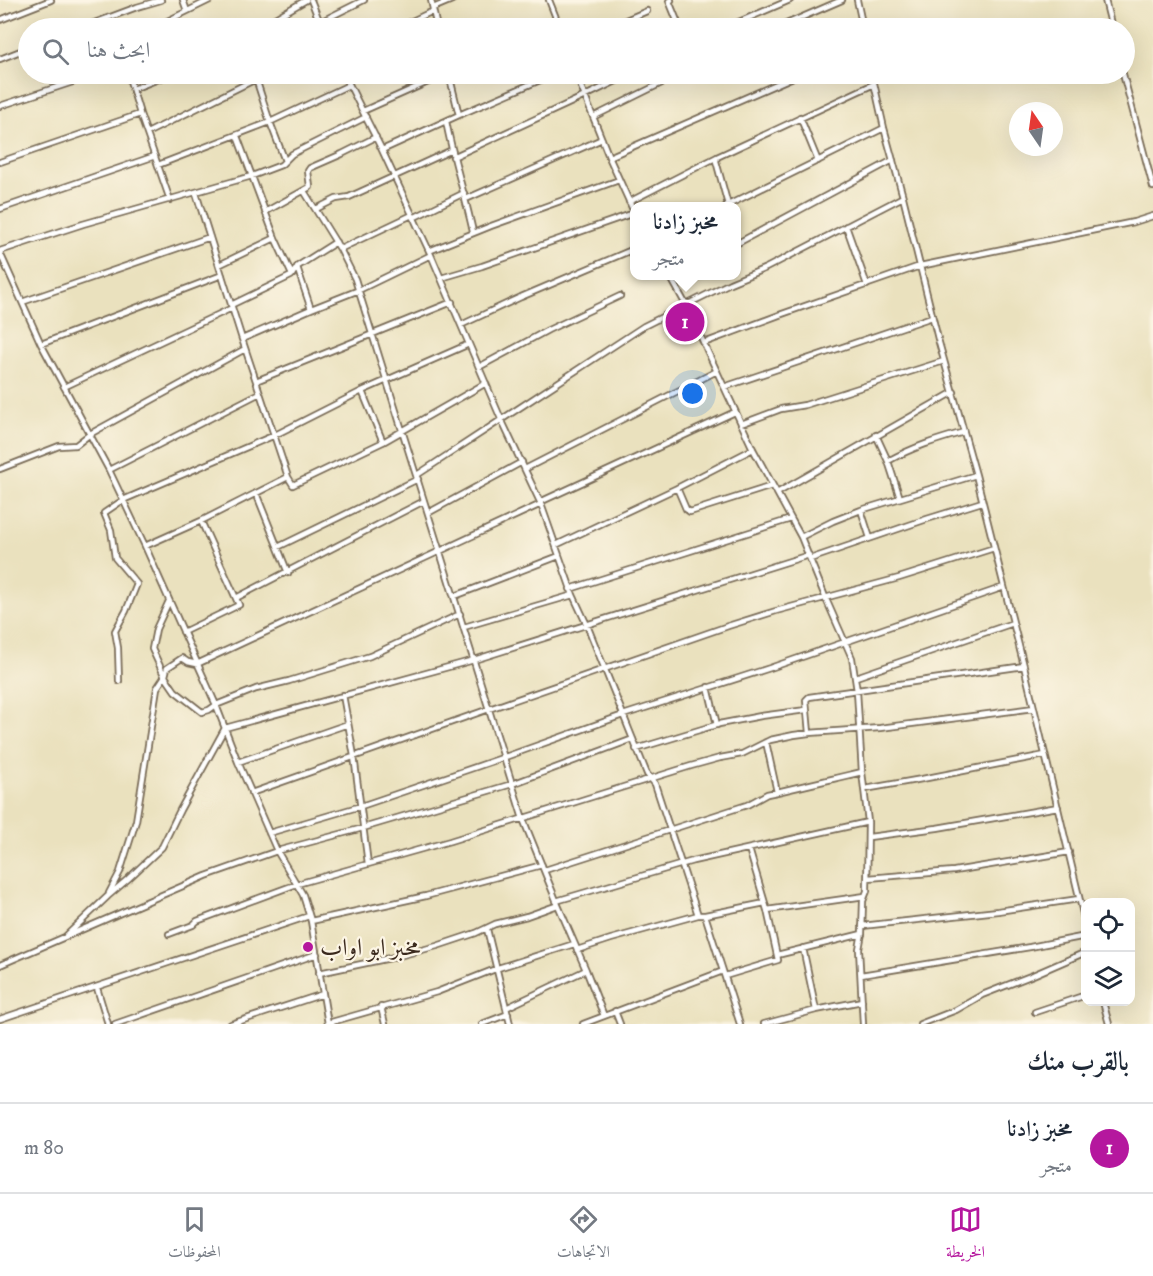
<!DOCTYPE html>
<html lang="ar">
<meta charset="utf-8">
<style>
:root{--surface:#fff;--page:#f6f6f7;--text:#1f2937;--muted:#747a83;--line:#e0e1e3;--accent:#b5179e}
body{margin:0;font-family:"IM FELL DW Pica",Amiri,serif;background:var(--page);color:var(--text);direction:rtl}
.controls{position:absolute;right:18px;bottom:18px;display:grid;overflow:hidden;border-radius:12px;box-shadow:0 6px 24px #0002}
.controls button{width:54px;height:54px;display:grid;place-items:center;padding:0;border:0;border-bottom:2px solid var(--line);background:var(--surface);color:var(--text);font:30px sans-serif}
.compass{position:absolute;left:1009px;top:102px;width:54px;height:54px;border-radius:50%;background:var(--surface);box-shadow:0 6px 24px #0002;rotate:347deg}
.you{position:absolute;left:693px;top:394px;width:21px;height:21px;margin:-15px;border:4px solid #fff;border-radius:50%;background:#1a73e8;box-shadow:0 0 0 9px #1a73e833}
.badge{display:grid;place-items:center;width:39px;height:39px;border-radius:50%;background:var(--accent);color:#fff;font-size:20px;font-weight:700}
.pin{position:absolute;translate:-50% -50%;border:3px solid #fff;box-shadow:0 2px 6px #0006}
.popup{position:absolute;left:630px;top:202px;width:111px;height:78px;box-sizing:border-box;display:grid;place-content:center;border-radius:12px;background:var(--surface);filter:drop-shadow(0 2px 4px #0005);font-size:20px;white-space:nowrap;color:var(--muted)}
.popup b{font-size:22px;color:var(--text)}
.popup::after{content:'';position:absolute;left:50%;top:100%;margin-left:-12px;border:12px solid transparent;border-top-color:var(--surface)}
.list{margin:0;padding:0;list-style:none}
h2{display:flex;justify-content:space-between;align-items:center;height:78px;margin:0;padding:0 24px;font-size:26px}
h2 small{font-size:20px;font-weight:400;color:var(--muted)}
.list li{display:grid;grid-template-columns:39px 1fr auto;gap:18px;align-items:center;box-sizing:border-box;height:90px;padding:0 24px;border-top:2px solid var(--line)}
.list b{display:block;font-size:22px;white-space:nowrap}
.list p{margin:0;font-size:20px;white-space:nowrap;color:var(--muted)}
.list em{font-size:20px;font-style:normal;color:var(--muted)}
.icon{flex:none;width:33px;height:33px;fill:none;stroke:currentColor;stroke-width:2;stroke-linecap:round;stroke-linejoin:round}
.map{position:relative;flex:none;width:1153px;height:1024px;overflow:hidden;direction:ltr}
.search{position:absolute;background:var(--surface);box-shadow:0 6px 24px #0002;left:18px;right:18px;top:18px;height:66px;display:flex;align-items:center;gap:15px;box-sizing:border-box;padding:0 21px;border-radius:33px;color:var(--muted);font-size:22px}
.sheet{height:168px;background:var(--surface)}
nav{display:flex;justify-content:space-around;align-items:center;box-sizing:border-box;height:84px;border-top:2px solid var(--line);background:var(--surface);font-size:16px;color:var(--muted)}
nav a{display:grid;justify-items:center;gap:3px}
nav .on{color:var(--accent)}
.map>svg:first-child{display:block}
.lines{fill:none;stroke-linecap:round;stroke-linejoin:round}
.minor-casing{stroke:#786a56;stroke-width:8}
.minor{stroke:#fff;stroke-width:4.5}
.poi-dot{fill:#b5179e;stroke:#fcf5e5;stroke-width:2}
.labels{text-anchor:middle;stroke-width:4.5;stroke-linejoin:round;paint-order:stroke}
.poi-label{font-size:24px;fill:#3b2a1e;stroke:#fcf5e5;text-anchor:start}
</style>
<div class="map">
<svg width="1153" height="1024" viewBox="0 0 1153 1024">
<rect width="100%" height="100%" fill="#fcf5e5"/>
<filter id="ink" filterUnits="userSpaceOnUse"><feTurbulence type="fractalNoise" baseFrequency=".0167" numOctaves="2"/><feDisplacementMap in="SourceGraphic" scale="12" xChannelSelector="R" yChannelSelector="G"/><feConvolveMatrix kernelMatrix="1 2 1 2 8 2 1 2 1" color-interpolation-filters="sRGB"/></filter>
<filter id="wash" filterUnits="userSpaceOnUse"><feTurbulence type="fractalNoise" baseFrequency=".008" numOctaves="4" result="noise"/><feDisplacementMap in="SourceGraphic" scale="24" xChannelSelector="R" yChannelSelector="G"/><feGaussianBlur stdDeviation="1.35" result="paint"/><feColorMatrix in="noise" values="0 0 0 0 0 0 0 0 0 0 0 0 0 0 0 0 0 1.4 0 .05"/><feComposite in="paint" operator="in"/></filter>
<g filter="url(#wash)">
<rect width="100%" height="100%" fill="#eae1be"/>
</g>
<g filter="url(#ink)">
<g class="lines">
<g class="minor-casing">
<path id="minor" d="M183 0 187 11
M311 0 322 28
M431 0 437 28
M549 0 560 28
M671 0 669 1 680 28
M857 0 863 28
M1105 0 1112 28
M433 8 452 0
M0 20 51 0
M320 22 364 0
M81 28 137 7 161 0
M153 28 210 0
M258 28 306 0
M397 28 433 11
M536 28H537
M607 28 647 11
M725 28 790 0
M777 28 842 0
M0 59 28 48
M128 74 140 114 170 200
M344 74 382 150 431 255 501 419 541 504 573 595 587 625 647 774 655 784 698 915
M449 74 459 115
M576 74 609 157 634 212
M872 74 884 128 903 197 938 339 976 475 1024 666 1086 926
M1123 74 1153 187
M256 79 270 122 285 161
M133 89 171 74
M0 106 97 74
M363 111 446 74
M593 117 680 74
M800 117 818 161
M446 121C453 159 465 195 473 232
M147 133 266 74
M237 136 275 238 292 275
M382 150 459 115 554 74
M453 157 585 96 631 74
M609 157 800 74
M0 162 140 114
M158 165 270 122 349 85
M304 191 340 249 355 279 523 819 558 905 586 970 604 1016
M196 193 242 339 288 477 293 485 383 442 486 383
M466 199 602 139
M629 202 717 157
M728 205 716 161 717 157 874 84
M726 206 884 128
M0 209 155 156
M316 209 336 199 349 197 452 150
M265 212 310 187 308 171 310 168 342 154 376 137
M413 218 464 193
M846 226 867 285
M736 244 893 160
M340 249 412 215
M0 251 83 224 252 176 281 165 292 154 366 117
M429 251 491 226 619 180
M0 253 41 344 109 470 145 546 216 705 238 762 277 851 303 895 311 921 328 1024
M219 265 275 238
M297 267 311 309
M670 276 686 305 753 449 801 537 826 599 852 658 857 691 862 772 868 822 867 891 863 901 862 933 859 949 863 1024
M441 278 482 266 634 213
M22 302 210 237
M231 305 291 276 298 266 336 242
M461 325 521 297 634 249
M242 339 311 309 359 290 431 255
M704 343 782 314 920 266 1134 222 1153 216
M41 344 222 275
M479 367 548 330 620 296
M256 381 452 302
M64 387 232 308
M724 387 932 317
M362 391 383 442
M741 424 781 409 805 405 944 361
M876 435 888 461 900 498
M888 461C913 447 936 440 964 432
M0 469 59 446 76 445 90 434 245 349
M525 469 717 371
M109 470 260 393
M417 475 644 326 730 283 766 268 903 197
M677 488 686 509 690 512 772 486
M256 493 288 573
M777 493 954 392
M540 502 735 412
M861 510 870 538
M428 513 522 462
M801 537 833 521 861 510 976 475
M556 545 677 488 753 449
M145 546 201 521 288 477
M278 547 418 479
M810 559 927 519 982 502
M570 589 791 519
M455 596 559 556
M236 598 424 501
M169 601 156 629 152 649 164 675 175 691 202 712 209 710 216 705 256 689 289 681 370 656 460 614
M464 627 573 595
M183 632 239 605 201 521
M856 677 1013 623
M119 681 118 648 115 631 126 611 137 584 115 558 111 530 104 513 123 500 275 435 362 391 469 344
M708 687 717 725
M343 695 354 756 368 864
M809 733 806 700 809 697 1024 666
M766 742 777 792
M636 749 719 724 761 716 806 710
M238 762 348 724
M865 789 922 779 1045 755
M251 793 489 709 728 626 776 611 899 578 994 548
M269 833 361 806 505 757 623 715 770 668 1004 587
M869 837 937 828 1058 807
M545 870 747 805 767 794 777 792 862 772
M868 878 954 871 1069 852
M109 893 120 872 136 821 157 688 165 676 167 668 182 658 188 662 197 664 541 504
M556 901 693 861 868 822
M767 910 865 896
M705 915 765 903
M311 921 426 896 542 865
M862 926 998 911 1079 899
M487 929 510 1024
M169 934 193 925 197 921 297 884 450 841 691 766 720 758 742 754 770 740 794 735 809 733 880 728 1034 708
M66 936 108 896 128 879 162 847 180 810 225 728 474 660 809 555
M803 948 816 1010
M577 950 611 939 698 915H705L740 1024
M777 955 862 934
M0 965 206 876 277 851 363 828 512 784 633 739
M319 973 395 957 437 946 476 933 495 924 527 916 558 905
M861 975 1030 947 1086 936
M725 976 778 960 767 910 749 849
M97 988 108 1024
M1103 1002 1109 1024
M381 1007 385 1024
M506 1008 586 970
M615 1011 620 1024
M1035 1012 1086 995
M0 1019 309 916
M328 1023 437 992 498 968 574 944
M115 1024 317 954
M231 1024 323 994
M482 1024 508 1014
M583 1024 723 971
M764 1024 816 1010 862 1001
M920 1024 956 1010 982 995 1033 975 1086 952"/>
</g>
<use href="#minor" class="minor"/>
</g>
</g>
<circle class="poi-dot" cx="308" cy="947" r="6"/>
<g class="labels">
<g class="poi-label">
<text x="320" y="955">مخبز ابو اواب</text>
</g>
</g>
</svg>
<div class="controls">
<button><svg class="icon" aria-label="locate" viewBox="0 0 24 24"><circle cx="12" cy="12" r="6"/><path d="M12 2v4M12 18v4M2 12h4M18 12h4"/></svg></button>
<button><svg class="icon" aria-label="layers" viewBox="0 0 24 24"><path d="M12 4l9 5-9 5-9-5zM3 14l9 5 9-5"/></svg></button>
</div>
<svg class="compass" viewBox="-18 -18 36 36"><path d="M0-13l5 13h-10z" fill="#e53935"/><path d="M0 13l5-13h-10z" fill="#747a83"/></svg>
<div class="you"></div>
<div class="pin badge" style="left:685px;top:322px">1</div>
<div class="popup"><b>مخبز زادنا</b>متجر</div>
<div class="search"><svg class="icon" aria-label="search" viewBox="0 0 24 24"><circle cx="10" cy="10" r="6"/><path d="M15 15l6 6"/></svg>ابحث هنا</div>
</div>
<section class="sheet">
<h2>بالقرب منك<small></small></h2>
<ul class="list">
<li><span class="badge">1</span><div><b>مخبز زادنا</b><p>متجر</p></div><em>80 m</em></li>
</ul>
</section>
<nav>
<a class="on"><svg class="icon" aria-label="map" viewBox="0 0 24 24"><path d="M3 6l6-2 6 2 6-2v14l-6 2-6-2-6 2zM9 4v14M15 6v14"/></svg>الخريطة</a>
<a><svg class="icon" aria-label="directions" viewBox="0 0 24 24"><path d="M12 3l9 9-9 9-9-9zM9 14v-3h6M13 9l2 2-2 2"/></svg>الاتجاهات</a>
<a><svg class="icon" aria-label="saved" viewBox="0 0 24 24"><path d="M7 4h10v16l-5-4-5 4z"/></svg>المحفوظات</a>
</nav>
